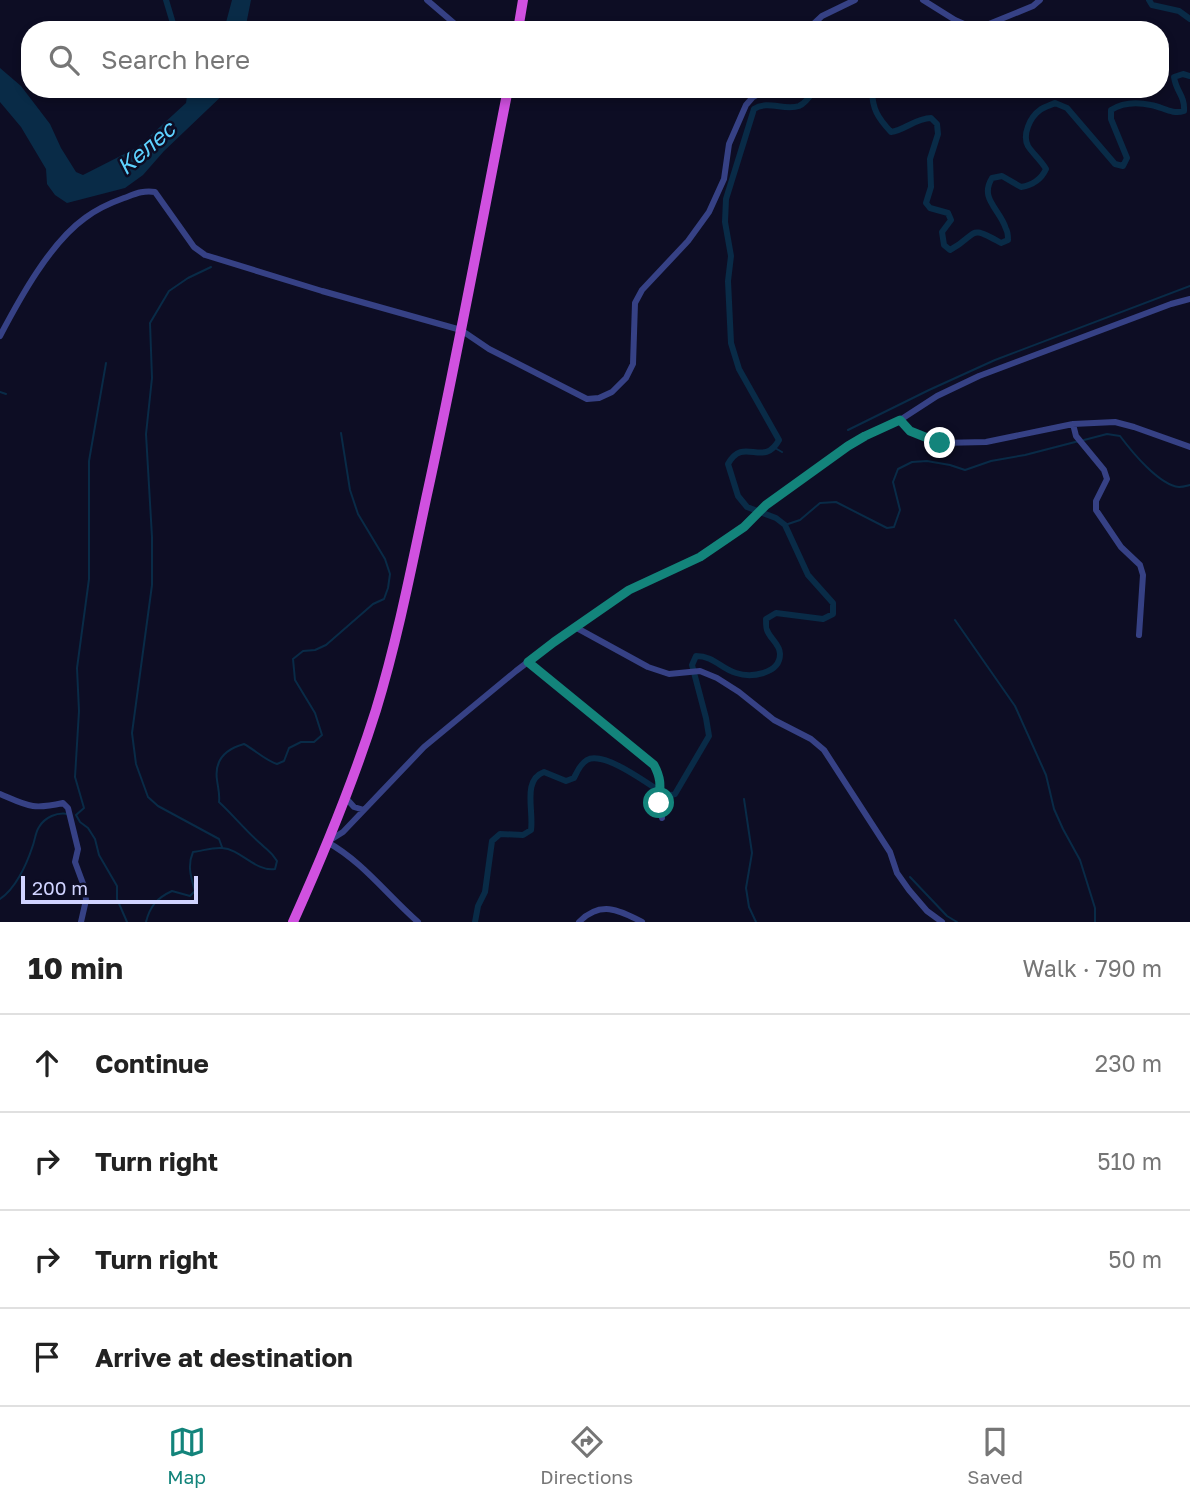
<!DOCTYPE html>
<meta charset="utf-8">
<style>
:root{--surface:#fff;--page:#f2f2f2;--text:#222;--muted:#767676;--line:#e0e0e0;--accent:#13847b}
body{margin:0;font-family:"Golos Text",sans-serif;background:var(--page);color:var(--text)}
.scale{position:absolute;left:21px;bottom:18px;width:177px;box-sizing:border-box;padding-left:7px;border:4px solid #d0d3ff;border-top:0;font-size:19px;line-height:24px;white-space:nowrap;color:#d0d3ff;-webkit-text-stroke:5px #0d0d24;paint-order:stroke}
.stop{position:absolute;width:21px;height:21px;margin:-16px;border:5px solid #13847b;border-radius:50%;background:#fff}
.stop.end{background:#13847b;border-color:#fff;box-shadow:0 2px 7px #0008}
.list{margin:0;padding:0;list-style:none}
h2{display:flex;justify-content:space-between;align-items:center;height:91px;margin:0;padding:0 28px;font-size:30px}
h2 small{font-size:23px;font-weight:400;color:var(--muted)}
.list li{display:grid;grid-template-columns:46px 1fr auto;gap:21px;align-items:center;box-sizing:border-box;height:98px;padding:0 28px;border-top:2px solid var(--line)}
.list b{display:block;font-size:26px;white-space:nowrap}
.list em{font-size:23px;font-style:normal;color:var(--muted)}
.icon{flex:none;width:38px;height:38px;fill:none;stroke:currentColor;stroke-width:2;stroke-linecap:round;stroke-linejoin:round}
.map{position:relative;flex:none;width:1190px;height:922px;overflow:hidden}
.search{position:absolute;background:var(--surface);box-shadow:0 4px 10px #0003;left:21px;right:21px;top:21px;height:77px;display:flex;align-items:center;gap:18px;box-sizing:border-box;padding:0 24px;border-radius:28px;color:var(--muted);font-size:26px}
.sheet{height:483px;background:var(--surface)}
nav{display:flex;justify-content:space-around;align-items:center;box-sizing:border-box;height:98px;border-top:2px solid var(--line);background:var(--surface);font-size:19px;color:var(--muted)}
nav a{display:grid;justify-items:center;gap:4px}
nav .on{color:var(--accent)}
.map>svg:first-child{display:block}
.water{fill:#092b47}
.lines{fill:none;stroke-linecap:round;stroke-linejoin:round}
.stream{stroke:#092b47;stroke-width:2}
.canal{stroke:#092b47;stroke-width:6}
.minor{stroke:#364185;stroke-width:6}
.trunk{stroke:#d051e0;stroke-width:10}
.route{stroke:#13847b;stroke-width:9}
.labels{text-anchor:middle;stroke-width:5;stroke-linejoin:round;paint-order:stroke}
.water-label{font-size:23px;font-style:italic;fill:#5ed2ff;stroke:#0d0d24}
</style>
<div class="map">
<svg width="1190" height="922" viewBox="0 0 1190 922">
<rect width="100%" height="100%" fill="#0d0d24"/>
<path class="water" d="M232 0H251L245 30H224Z
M0 68 21 86 50 124 61 148 76 172 83 175 138 147 186 103 188 89H229L164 151 143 175 125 188 67 203 55 195 47 184 46 169 21 127 0 102Z"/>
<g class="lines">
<path class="stream" d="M211 267 188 278 169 291 150 323 152 378 146 434 152 537V585L132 733 136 764 148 797 158 806 219 839 222 847
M0 392 6 394
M848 430 929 390 995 360 1190 286
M1084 440 1107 434 1120 436C1132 452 1159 485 1179 487 1183 487 1186 486 1190 485
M775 448 782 452
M785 525 800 520 820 503 836 502 887 528 894 527 900 510 893 482 898 469 912 462 927 461 950 465 965 470 991 461 1025 455 1079 441
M955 620 1015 706 1046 775 1054 809 1063 829 1080 860 1095 908V922
M744 799 752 853 746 888 749 907 756 922
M76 815 84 808 75 777 79 711 77 668 89 579V461L106 363
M76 815 80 822 88 828 95 839 99 855 117 886V899L127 922
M910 877 947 916 957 922
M0 899C15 889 26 866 32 848 35 841 35 833 39 827 45 817 57 812 68 814
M146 922C150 906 157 898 172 891L190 896 195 891C191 877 187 866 193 852 202 851 213 847 222 848 241 849 255 872 275 869L277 861C271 851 268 851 261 844 246 831 234 816 219 802 220 794 218 788 217 780 214 759 226 749 244 744 255 750 265 760 277 764L284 761 289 748 301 742H314L322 735 315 713 295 680 293 659 303 651 315 650 326 645 373 604 384 599 388 588 390 574 385 559 358 514 350 490 341 433"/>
<path class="canal" d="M166 0 175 30
M1149 0 1152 5 1179 11 1190 19
M872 89C872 109 878 118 891 132 905 130 916 118 931 118L937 124 938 134 930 159 931 187 926 203 930 208 948 213 951 220 942 232 944 245 950 250C979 235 966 223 1001 243L1008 240C1008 236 1008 232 1006 229 1000 209 979 199 992 178L1002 176 1021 187C1033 185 1041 180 1046 169 1041 160 1033 154 1028 146 1022 135 1030 117 1040 110 1044 107 1051 105 1055 103L1067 108 1115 164 1123 166 1127 158 1111 119V110C1122 103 1137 102 1151 105 1163 107 1172 115 1184 111 1185 95 1176 92 1174 77L1183 74 1190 76
M475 922 478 906 485 892 492 841 500 834 523 835 531 830C534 811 522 780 544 772L566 781 574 778C577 772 580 764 587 760 604 750 651 786 667 796L675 794 709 736 706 718 692 665 696 656C714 656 720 668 736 673 751 678 780 674 780 654 780 644 770 639 767 630 766 629 766 621 766 619L776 613 823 619 833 614V603L808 575 785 525 776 518 747 507 738 496 728 464C744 435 763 469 779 440L739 369 731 343 728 281 731 256 725 222 726 199 754 109C767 100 785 111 799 106 806 103 811 95 815 89"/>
<path class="minor" d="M427 0 462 30
M923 0 955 20 971 27 984 26 1033 6 1040 0
M807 30 822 16 855 0
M0 336C20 298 50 243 85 218 97 209 110 203 124 198 135 194 143 190 155 192L194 247 205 255 322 291 461 330 489 349 587 399 599 398 612 392 626 378 633 364 635 303 642 290 688 241 709 212 724 179 729 144 746 105 753 97 768 89
M900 420 910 431 940 443 986 442 1073 424 1115 422 1134 427 1190 447
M1073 424 1076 436 1104 470 1107 479 1096 501V510L1121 547 1140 565 1143 575 1139 635
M575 627 648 667 669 674 700 671 717 678 739 692 774 720 811 739 824 750 890 852 897 873 909 890 927 911 942 922
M528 662 654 765C662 780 659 784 659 800 659 806 661 812 662 818
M0 794C28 806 32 810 63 803L68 808 78 849 75 862 85 889 86 900 81 922
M345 797 354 807 364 810
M418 922C388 896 362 861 327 842L343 832 424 747 516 671 554 642 629 590 700 557 744 527 766 505 848 446 865 436 900 420 937 396 979 376 1171 304 1190 299
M579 922C600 901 618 909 642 922"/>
<path class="trunk" d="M518 30 523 0
M293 922C324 853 353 783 376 710 397 641 411 570 426 499 456 363 481 226 508 89"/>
</g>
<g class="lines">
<path class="route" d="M659 803C660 787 662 780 654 765L528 662 554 642 629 590 700 557 744 527 766 505 848 446 865 436 900 420 910 431 940 443"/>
</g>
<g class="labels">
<g class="water-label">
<text transform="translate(146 148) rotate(-41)" y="8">Келес</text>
</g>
</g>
</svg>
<div class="scale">200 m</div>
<div class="stop" style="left:659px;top:803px"></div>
<div class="stop end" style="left:940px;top:443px"></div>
<div class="search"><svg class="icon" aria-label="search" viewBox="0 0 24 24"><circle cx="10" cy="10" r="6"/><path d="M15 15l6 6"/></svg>Search here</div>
</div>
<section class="sheet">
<h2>10 min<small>Walk · 790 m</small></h2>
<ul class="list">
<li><svg class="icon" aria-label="ahead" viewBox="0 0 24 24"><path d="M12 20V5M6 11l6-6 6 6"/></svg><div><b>Continue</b></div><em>230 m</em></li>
<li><svg class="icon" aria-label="right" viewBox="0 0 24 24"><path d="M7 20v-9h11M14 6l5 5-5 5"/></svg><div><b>Turn right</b></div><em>510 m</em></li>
<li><svg class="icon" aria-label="right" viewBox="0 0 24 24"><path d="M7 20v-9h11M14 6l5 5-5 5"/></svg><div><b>Turn right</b></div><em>50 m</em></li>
<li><svg class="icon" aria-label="arrive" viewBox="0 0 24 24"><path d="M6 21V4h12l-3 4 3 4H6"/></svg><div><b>Arrive at destination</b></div></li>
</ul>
</section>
<nav>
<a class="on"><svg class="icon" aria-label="map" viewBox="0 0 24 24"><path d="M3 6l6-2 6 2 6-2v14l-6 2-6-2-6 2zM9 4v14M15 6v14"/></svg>Map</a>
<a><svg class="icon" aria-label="directions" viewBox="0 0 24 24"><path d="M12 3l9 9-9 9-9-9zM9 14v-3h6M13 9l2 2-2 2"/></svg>Directions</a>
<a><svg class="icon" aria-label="saved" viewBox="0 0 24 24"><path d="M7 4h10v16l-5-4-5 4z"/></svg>Saved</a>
</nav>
